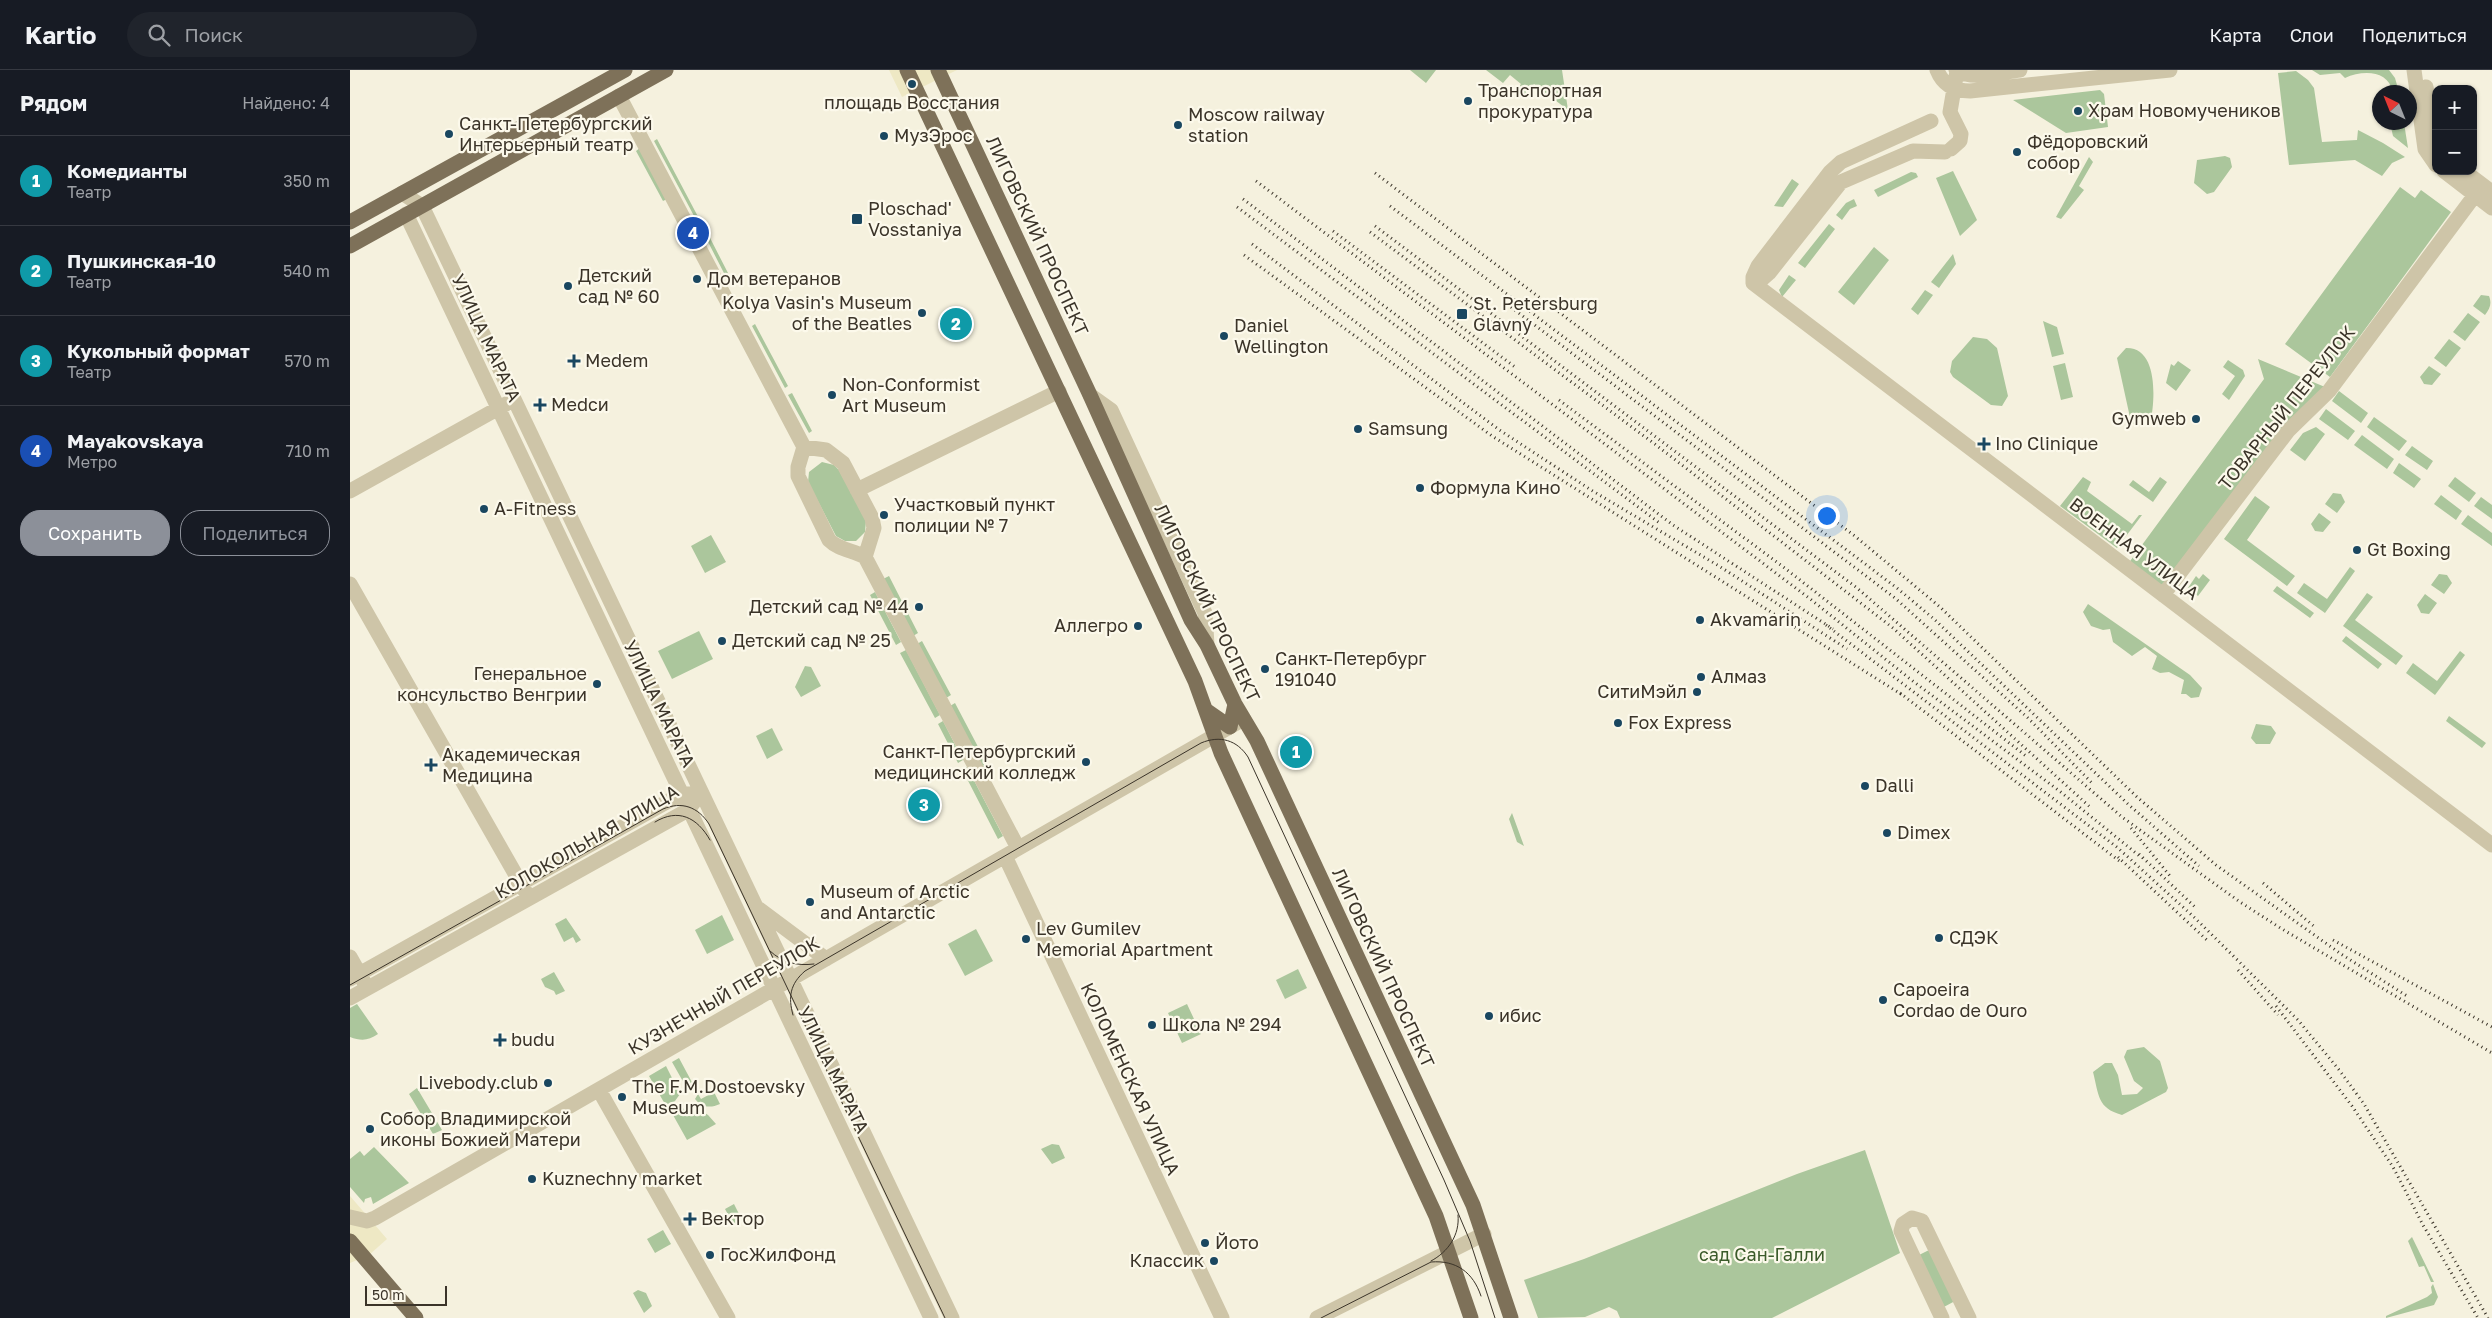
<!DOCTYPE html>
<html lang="ru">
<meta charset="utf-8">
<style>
:root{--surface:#171b24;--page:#20242c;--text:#f1f3f6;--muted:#9ea1a6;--line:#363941;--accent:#8c9099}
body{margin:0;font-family:"Golos Text",sans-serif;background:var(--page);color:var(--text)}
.controls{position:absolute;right:15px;top:15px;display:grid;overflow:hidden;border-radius:10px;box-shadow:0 1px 4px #0004}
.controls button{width:45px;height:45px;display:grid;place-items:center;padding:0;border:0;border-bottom:1px solid var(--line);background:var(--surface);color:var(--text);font:25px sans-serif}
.compass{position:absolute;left:2022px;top:15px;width:45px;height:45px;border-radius:50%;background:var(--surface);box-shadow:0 1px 4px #0004;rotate:317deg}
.scale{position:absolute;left:15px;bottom:12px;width:82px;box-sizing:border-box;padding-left:5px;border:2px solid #3b3429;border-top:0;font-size:14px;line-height:18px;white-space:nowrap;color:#3b3429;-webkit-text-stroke:4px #fcf9eb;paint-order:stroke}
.you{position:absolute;left:1476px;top:445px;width:18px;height:18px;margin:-12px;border:4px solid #fff;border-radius:50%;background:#1a73e8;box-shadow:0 0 0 8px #1a73e833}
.badge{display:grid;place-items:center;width:32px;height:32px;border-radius:50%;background:var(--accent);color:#fff;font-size:16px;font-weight:700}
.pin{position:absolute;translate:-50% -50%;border:2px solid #fff;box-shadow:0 1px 5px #0006}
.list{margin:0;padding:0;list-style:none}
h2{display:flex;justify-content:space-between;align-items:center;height:65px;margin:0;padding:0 20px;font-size:21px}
h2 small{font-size:16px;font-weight:400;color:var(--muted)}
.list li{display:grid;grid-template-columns:32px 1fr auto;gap:15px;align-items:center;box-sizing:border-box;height:90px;padding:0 20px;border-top:1px solid var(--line)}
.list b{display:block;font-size:19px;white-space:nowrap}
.list p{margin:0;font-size:16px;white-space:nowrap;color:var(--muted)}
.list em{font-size:16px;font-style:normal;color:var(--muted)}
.actions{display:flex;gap:10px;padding:15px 20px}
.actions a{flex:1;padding:11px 0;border:1px solid var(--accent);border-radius:20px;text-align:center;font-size:18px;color:var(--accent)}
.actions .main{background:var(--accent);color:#fff}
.icon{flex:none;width:28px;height:28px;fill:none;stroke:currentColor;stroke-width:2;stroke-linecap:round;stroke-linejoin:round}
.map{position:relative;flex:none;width:2142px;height:1248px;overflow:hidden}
header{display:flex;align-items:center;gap:30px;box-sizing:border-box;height:70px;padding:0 25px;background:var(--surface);border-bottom:1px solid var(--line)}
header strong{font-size:24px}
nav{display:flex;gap:28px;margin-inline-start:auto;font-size:18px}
.search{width:350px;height:45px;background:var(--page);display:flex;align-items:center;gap:12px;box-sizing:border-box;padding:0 18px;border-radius:28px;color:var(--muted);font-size:19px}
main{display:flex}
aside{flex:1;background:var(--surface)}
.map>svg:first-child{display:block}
.green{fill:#abc69c}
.plaza{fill:#eee8c4}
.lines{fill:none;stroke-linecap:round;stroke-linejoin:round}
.minor{stroke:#cec5a8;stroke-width:15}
.major{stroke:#7e7159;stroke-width:15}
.tram{stroke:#3b3429;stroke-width:1}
.rail{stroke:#3b3429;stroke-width:3;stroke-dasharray:1 4;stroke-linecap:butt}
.poi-dot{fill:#1a4760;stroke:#fcf9eb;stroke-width:2}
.labels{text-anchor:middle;stroke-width:4.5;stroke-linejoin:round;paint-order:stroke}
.poi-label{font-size:18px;fill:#3b3429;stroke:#fcf9eb;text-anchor:start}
.street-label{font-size:18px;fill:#3b3429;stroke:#fcf9eb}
.park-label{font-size:18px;fill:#3b5b2a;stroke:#fcf9eb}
</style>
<header>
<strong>Kartio</strong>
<div class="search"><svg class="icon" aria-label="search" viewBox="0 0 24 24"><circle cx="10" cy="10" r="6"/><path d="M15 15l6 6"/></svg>Поиск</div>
<nav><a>Карта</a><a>Слои</a><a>Поделиться</a></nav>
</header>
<main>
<aside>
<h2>Рядом<small>Найдено: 4</small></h2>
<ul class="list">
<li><span class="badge" style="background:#0f9aa8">1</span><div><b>Комедианты</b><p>Театр</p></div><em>350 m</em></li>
<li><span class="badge" style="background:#0f9aa8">2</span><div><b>Пушкинская-10</b><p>Театр</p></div><em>540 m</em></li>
<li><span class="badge" style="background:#0f9aa8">3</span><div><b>Кукольный формат</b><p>Театр</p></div><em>570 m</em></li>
<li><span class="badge" style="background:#1a4fb4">4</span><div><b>Mayakovskaya</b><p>Метро</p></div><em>710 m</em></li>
</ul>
<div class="actions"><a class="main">Сохранить</a><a>Поделиться</a></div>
</aside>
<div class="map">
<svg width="2142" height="1248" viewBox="0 0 2142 1248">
<rect width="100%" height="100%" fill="#f5f1de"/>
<path class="green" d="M1060 0H1086L1076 13Z
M1136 0H1212L1218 40 1184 14 1172 28 1165 22 1171 14 1160 5 1153 13Z
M1962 0H2039L2045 8 2049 22H2043C2038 0 2013 0 1995 8L1990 3 1970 5Z
M1946 1 1958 10 1964 18 1972 72 2007 70 2008 60 2033 73 2055 87 2042 93 2032 106 2005 90 1939 95 1928 3Z
M1750 20 1754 24 1758 57 1716 63 1663 30Z
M2040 53H2054L2058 78 2043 66Z
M307 69 354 158 351 159 304 71Z
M290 78 317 129 313 131 286 81Z
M1875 86 1880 88 1882 97 1864 122 1857 124 1844 113 1847 90Z
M1739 87 1743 92 1729 116 1734 120 1711 149 1706 147Z
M1603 101 1627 150 1610 166 1586 108Z
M1561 102 1566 103 1568 107 1528 127 1524 120Z
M1442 109 1449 114 1433 137 1424 136Z
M2050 117 2065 128 2071 120 2101 142 1980 307 1935 274Z
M1504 129 1507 136 1500 139 1492 150 1486 145 1496 133Z
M1479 154 1485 159 1455 198 1448 193Z
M358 164 379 205 376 207 355 166Z
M1524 177 1539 190 1504 235 1488 222Z
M1603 184 1606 194 1589 218 1581 212Z
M1439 205 1446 210 1432 227 1429 220Z
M1575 220 1583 225 1568 245 1561 239Z
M2131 225 2139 226C2142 234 2140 238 2135 245L2123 236Z
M2118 243 2130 252 2115 271 2103 262Z
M1693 251 1707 257 1714 284 1702 287Z
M405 254 438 316 435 318 402 256Z
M1623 267 1637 269 1647 278 1658 326 1652 336 1641 335 1603 307 1600 302 1602 291Z
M2099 269 2111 278 2096 297 2084 288Z
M1776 278C1808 277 1805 329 1801 349L1788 357 1781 352 1767 288Z
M1908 289 1975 317 1810 518 1778 494 1914 309Z
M1878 290 1893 300 1895 306 1879 330 1872 324 1885 306 1873 297Z
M1828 291 1841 300 1826 321 1816 313 1821 294 1824 296Z
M1715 293 1723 327 1711 330 1703 296Z
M2079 296 2091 304 2082 315 2074 314 2070 307Z
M1989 321 2018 343 2011 353 1982 331Z
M442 323 462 361 459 363 438 325Z
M1976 339 2005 361 1998 370 1969 349Z
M2024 347 2057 371 2049 381 2017 357Z
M1966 357 1975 364 1955 391 1940 380 1953 363Z
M2012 365 2044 389 2037 399 2004 375Z
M2062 376 2083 391 2077 400 2055 385Z
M472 392 484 395 489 400 516 451 515 462 506 471H495L486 466 458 412 459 402Z
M2049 393 2071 409 2064 418 2043 403Z
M1733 407 1741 412 1737 421 1782 454 1789 445H1792L1767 478 1710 436Z
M1810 407 1817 412 1803 432 1779 415 1783 410 1799 422Z
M2105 407 2126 423 2119 432 2098 416Z
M1983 423 1991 424 1995 432 1987 443 1975 434Z
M2091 425 2112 441 2106 450 2084 434Z
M1905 426 1920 437 1897 470 1945 506 1937 516 1874 469Z
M2131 427 2142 435V449L2124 436Z
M1969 443 1981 452 1973 462 1965 461 1961 454Z
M2118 445 2142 463V476L2111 454Z
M361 465 376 492 355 503 341 476Z
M2000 497 2005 501 1975 543 1947 523 1954 513 1977 529Z
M1853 504 1860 510 1848 526 1838 518 1846 506 1849 509Z
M2089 504 2097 505 2102 513 2094 524 2081 515Z
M539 506 568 563 563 566 533 509Z
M1927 516 1964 543 1960 548 1923 521Z
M525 522 551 572 546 575 520 525Z
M2017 523 2023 527 2005 550 2053 586 2046 595 1993 556Z
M2075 524 2087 533 2079 544 2071 543 2067 535Z
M1738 534 1840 605 1852 618 1849 627 1841 628 1836 624H1831L1834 610 1819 602 1810 603 1802 599 1807 586 1795 577 1782 586 1763 572 1760 559 1753 560 1741 556 1733 542Z
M349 561 363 589 322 609 308 581Z
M1996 566 2032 594 2028 599 1992 571Z
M572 571 601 625 596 628 567 574Z
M556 580 590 645 585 648 550 583Z
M2110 581 2115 585 2085 625 2056 603 2063 593 2087 611Z
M455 596 461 597 471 616 451 627 445 617Z
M605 633 645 709 640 711 600 636Z
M2099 646 2136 673 2132 678 2096 651Z
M593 651 613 690 608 693 588 654Z
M1906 654 1921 656 1926 663 1920 674H1906L1901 668Z
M422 658 433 680 417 689 406 666Z
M617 697 653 766 648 769 612 699Z
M1162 743 1174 776 1167 772 1159 749Z
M372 845 384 870 357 884 345 860Z
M216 848 231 870 226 873 223 867 214 872 205 854Z
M626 859 643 891 615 906 598 874Z
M948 899 957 918 935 929 926 910Z
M204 902 215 921 206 925 204 921 195 917 191 909Z
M7 934 28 964C18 971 11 971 0 967V938Z
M837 934 851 964 832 973 818 943Z
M1794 977 1810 991 1818 1018 1816 1022 1772 1045C1747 1038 1749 1025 1743 1002L1755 993H1762L1768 1005 1772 1025 1787 1024 1793 1018 1784 1011 1774 987 1777 980Z
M329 988 344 1016 335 1015 322 992Z
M316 996 330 1024 325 1031 316 1036 299 1006Z
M67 1018 92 1060 83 1064 59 1024Z
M364 1022 370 1034C361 1038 352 1038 345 1029L348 1024 351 1029Z
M341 1034 358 1045 366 1054 337 1070 323 1045Z
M702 1074 709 1075 715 1088 702 1094 691 1079Z
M24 1077 59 1113 23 1134 21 1127 15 1129 14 1133 0 1117V1089L10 1081 14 1086Z
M1515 1080 1550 1183 1422 1248H1270L1267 1241 1259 1237 1235 1247 1188 1248 1174 1210 1234 1189 1447 1104Z
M384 1134 392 1150 387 1155 382 1152 375 1139Z
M313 1160 321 1174 305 1183 297 1169Z
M2062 1167 2084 1212H2081L2074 1196 2069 1197 2058 1171Z
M1581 1179 1605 1231 1592 1238 1567 1186Z
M2083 1214 2088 1227 2084 1235 2036 1248V1246L2077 1227 2082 1223 2081 1217Z
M288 1220 296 1223 302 1236 294 1243 283 1223Z"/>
<path class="plaza" d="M539 0H607L552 27Z
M0 1126 37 1169 19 1185 0 1193Z"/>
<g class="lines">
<path class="minor" d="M1587 0C1593 15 1604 21 1620 21L1820 0
M1606 0C1622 11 1652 2 1670 0
M2064 0 2075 79 2086 95
M2076 17 2086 72
M269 26 454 377 448 397V406L479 470C489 480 503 480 515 487L668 778
M1581 51 1491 92 1480 102 1408 196 1403 207V213L1410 211 1419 203 1491 112 1563 81 1595 82
M1601 79 1610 71 1611 64 1600 42 1607 1
M2094 101 2142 138
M2114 101 2142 122
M52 123 72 136 602 1248
M56 144 581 1248
M1403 213 2142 775
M740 325 761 340 855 543 857 575
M454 377 476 380 493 393 522 448 524 458 515 487
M507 420 709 321
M0 421 156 334
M0 514 175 821
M1813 525 1938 361 1979 321 2125 125
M655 786 872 1248
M409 839 476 889
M0 887 14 912
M0 909 331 724H340
M0 928 338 740 344 732
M249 1020 378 1248
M0 1147 17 1151 25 1148 890 651
M967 1248 1134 1164
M1592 1248 1551 1161 1553 1154 1562 1148 1572 1151 1619 1248"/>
<path class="major" d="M557 0 845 611 871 683 1086 1146 1121 1248
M588 0 740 325 841 550 857 575 885 634 907 671 1123 1135 1161 1248
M0 152 275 0
M0 176 316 0
M857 641 880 657 885 634
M0 1171 66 1248"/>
<path class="tram" d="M305 752C328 738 347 747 360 770
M420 881C433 893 447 896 464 894
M0 915 313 739C332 731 348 737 359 754L595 1248
M443 945C438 927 440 914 455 901L851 673C870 665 887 670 898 687L1094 1110 1120 1171 1145 1248
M1081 1191C1098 1182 1110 1165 1108 1145
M971 1248 1081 1192C1106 1190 1123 1202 1131 1226"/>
<path class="rail" d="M1025 103 1506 467 1590 537 1787 727 1866 795 1991 884 2057 926
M906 111 1459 528 1564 612 1712 723 1792 788
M893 129 1323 455 1483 559
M1040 136 1547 518 1584 549 1779 735 1849 796
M887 137 1311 454
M1025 156 1507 518 1772 747 1890 832 1932 859 2142 983
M983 161 1165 297
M1020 162 1306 375 1543 558 1740 737
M902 174 1148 359 1241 420 1369 496 1497 579
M894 185 1142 366 1554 626
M1153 231 1545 528 1678 648 1744 715
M1209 330 1432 496 1676 686
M1476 555 1768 778 1845 848 1948 950 1990 1001 2014 1034 2138 1248
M1550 623 1772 793
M1781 758 1820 806
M1789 784 1845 837
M1768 787 1859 872
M1913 813 1966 858
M1983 870 2142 957
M1888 900 1928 945
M1926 936 2002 1036 2043 1097 2073 1155 2128 1248"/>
</g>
<g class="poi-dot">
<circle cx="562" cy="14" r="5"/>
<circle cx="1118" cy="31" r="5"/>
<circle cx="1728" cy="41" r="5"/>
<circle cx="828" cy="55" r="5"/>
<circle cx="99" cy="64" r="5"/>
<circle cx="534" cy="66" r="5"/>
<circle cx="1667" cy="82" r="5"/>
<rect x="501" y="143" width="12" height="12" rx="2.5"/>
<circle cx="347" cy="209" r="5"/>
<circle cx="218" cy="216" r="5"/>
<circle cx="572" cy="243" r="5"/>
<rect x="1106" y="238" width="12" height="12" rx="2.5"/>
<circle cx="874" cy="266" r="5"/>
<path d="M221.5 283.5h5v5h5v5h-5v5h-5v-5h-5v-5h5z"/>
<circle cx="482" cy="325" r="5"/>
<path d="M187.5 327.5h5v5h5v5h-5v5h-5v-5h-5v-5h5z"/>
<circle cx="1846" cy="349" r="5"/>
<circle cx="1008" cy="359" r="5"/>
<path d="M1631.5 366.5h5v5h5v5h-5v5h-5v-5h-5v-5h5z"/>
<circle cx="1070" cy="418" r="5"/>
<circle cx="134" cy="439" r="5"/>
<circle cx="534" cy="445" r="5"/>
<circle cx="2007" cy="480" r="5"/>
<circle cx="569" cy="537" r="5"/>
<circle cx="1350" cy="550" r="5"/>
<circle cx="788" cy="556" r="5"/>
<circle cx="372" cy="571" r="5"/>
<circle cx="915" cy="599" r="5"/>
<circle cx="1351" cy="607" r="5"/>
<circle cx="247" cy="614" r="5"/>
<circle cx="1347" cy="622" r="5"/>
<circle cx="1268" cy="653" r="5"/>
<circle cx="736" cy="692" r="5"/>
<path d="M78.5 687.5h5v5h5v5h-5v5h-5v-5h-5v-5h5z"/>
<circle cx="1515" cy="716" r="5"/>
<circle cx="1537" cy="763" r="5"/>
<circle cx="460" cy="832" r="5"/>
<circle cx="1589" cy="868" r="5"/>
<circle cx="676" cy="869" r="5"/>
<circle cx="1533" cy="930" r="5"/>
<circle cx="1139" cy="946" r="5"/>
<circle cx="802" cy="955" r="5"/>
<path d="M147.5 962.5h5v5h5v5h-5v5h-5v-5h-5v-5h5z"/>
<circle cx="198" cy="1013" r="5"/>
<circle cx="272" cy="1027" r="5"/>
<circle cx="20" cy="1059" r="5"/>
<circle cx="182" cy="1109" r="5"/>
<path d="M337.5 1141.5h5v5h5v5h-5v5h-5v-5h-5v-5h5z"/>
<circle cx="855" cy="1173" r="5"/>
<circle cx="360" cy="1185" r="5"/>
<circle cx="864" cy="1191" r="5"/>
</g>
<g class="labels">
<g class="poi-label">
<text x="1128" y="27">Транспортная<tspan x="1128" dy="21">прокуратура</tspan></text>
<text x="562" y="39" text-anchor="middle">площадь Восстания</text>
<text x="1738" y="47">Храм Новомучеников</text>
<text x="838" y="51">Moscow railway<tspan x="838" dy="21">station</tspan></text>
<text x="109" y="60">Санкт-Петербургский<tspan x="109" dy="21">Интерьерный театр</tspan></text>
<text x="544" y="72">МузЭрос</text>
<text x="1677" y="78">Фёдоровский<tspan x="1677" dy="21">собор</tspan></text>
<text x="518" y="145">Ploschad'<tspan x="518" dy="21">Vosstaniya</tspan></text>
<text x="228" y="212">Детский<tspan x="228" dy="21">сад № 60</tspan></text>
<text x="357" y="215">Дом ветеранов</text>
<text x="562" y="239" text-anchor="end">Kolya Vasin's Museum<tspan x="562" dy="21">of the Beatles</tspan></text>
<text x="1123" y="240">St. Petersburg<tspan x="1123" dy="21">Glavny</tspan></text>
<text x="884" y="262">Daniel<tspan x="884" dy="21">Wellington</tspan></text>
<text x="235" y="297">Medem</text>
<text x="492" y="321">Non-Conformist<tspan x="492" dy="21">Art Museum</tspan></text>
<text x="201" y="341">Medси</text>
<text x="1836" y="355" text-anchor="end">Gymweb</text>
<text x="1018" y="365">Samsung</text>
<text x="1645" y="380">Ino Clinique</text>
<text x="1080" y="424">Формула Кино</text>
<text x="544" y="441">Участковый пункт<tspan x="544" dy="21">полиции № 7</tspan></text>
<text x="144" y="445">A-Fitness</text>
<text x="2017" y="486">Gt Boxing</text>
<text x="559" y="543" text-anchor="end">Детский сад № 44</text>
<text x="1360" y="556">Akvamarin</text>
<text x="778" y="562" text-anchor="end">Аллегро</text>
<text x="382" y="577">Детский сад № 25</text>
<text x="925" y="595">Санкт-Петербург<tspan x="925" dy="21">191040</tspan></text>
<text x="237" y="610" text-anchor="end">Генеральное<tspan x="237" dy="21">консульство Венгрии</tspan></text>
<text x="1361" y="613">Алмаз</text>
<text x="1337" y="628" text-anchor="end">СитиМэйл</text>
<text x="1278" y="659">Fox Express</text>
<text x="726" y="688" text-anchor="end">Санкт-Петербургский<tspan x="726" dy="21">медицинский колледж</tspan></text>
<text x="92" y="691">Академическая<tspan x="92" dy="21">Медицина</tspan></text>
<text x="1525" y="722">Dalli</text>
<text x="1547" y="769">Dimex</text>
<text x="470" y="828">Museum of Arctic<tspan x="470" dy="21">and Antarctic</tspan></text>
<text x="686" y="865">Lev Gumilev<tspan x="686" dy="21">Memorial Apartment</tspan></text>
<text x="1599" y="874">СДЭК</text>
<text x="1543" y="926">Capoeira<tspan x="1543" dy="21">Cordao de Ouro</tspan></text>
<text x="1149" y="952">ибис</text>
<text x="812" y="961">Школа № 294</text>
<text x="161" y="976">budu</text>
<text x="188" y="1019" text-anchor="end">Livebody.club</text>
<text x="282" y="1023">The F.M.Dostoevsky<tspan x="282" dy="21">Museum</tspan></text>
<text x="30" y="1055">Собор Владимирской<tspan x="30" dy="21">иконы Божией Матери</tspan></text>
<text x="192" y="1115">Kuznechny market</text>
<text x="351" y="1155">Вектор</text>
<text x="865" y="1179">Йото</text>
<text x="370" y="1191">ГосЖилФонд</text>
<text x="854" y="1197" text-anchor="end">Классик</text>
</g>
<g class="street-label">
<text transform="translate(687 166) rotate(65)" y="6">ЛИГОВСКИЙ ПРОСПЕКТ</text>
<text transform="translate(136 268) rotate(65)" y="6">УЛИЦА МАРАТА</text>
<text transform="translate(1937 338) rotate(-51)" y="6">ТОВАРНЫЙ ПЕРЕУЛОК</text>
<text transform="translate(1784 479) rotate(37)" y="6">ВОЕННАЯ УЛИЦА</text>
<text transform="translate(857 533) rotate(64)" y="6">ЛИГОВСКИЙ ПРОСПЕКТ</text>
<text transform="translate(309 634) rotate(64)" y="6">УЛИЦА МАРАТА</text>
<text transform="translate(237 772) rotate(-30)" y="6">КОЛОКОЛЬНАЯ УЛИЦА</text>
<text transform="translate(1033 898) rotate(65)" y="6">ЛИГОВСКИЙ ПРОСПЕКТ</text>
<text transform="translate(374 926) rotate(-30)" y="6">КУЗНЕЧНЫЙ ПЕРЕУЛОК</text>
<text transform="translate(483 1000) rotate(64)" y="6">УЛИЦА МАРАТА</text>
<text transform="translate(780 1009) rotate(65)" y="6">КОЛОМЕНСКАЯ УЛИЦА</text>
</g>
<g class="park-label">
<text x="1412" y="1191">сад Сан-Галли</text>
</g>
</g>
</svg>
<div class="controls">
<button>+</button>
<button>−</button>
</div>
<svg class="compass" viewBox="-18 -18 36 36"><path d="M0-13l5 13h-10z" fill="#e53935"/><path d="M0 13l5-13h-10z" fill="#9ea1a6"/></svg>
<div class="scale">50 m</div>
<div class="you"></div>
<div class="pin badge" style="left:946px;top:682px;background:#0f9aa8">1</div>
<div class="pin badge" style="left:606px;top:254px;background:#0f9aa8">2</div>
<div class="pin badge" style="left:574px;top:735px;background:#0f9aa8">3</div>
<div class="pin badge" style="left:343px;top:163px;background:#1a4fb4">4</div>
</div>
</main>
